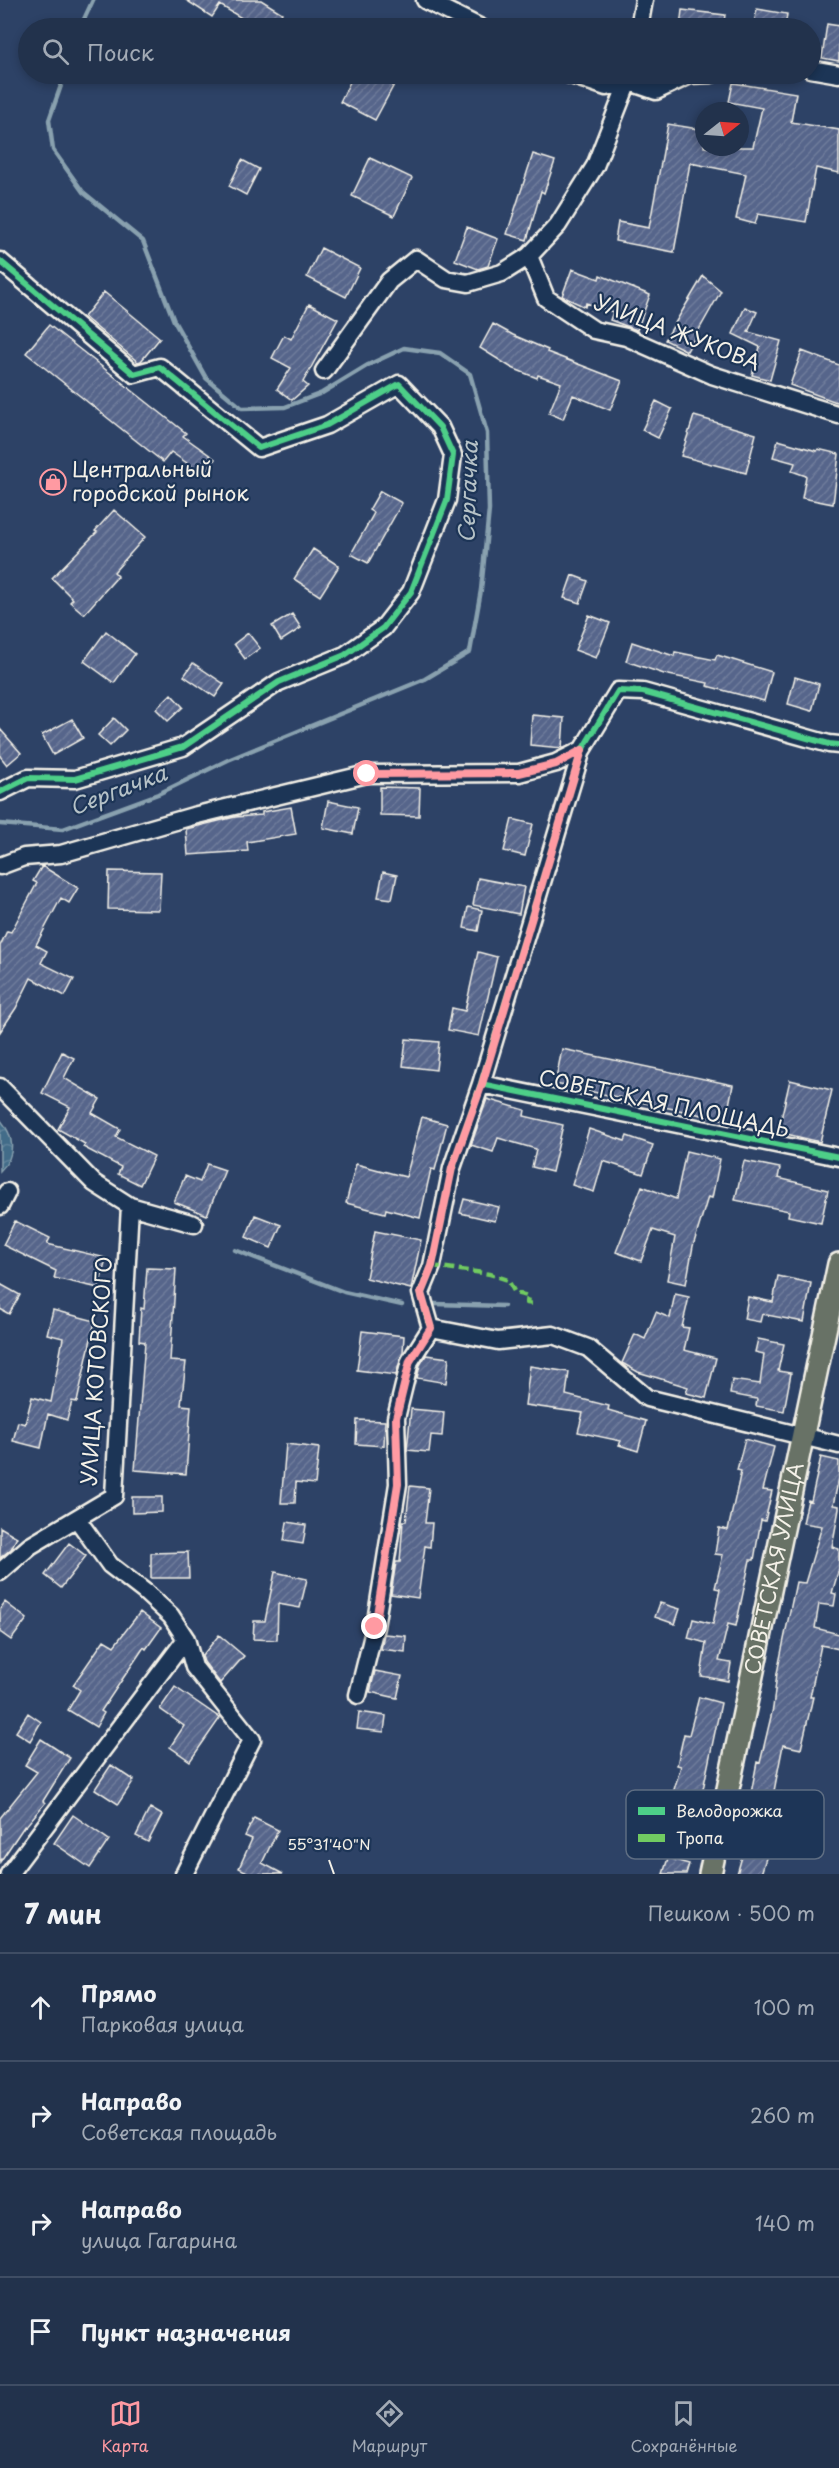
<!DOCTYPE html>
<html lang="ru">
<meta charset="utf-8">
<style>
:root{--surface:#22324c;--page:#2e3e56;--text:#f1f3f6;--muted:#a2aab5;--line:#3f4d64;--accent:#ff9aa2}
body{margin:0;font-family:"Playpen Sans",sans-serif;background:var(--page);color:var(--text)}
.compass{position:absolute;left:695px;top:102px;width:54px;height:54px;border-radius:50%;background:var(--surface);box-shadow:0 3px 9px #0003;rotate:73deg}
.stop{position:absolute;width:18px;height:18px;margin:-14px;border:4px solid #ff9aa2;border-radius:50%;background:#fff}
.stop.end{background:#ff9aa2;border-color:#fff;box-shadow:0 2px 6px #0008}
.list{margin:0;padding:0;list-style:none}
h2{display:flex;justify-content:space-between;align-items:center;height:78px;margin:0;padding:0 24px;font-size:26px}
h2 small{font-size:20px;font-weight:400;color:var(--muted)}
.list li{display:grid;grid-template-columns:39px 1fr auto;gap:18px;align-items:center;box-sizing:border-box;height:108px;padding:0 24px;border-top:2px solid var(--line)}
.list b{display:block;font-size:22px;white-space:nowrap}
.list p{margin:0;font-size:20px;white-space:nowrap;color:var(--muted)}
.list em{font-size:20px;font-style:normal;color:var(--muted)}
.icon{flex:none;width:33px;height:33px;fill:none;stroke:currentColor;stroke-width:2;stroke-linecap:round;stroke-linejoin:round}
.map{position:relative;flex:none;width:839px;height:1874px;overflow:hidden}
.search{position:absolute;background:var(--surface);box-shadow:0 3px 9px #0003;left:18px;right:18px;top:18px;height:66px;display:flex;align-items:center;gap:15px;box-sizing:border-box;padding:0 21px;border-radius:33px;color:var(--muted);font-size:22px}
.sheet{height:510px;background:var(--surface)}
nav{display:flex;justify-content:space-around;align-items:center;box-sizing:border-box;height:84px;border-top:2px solid var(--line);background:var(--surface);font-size:16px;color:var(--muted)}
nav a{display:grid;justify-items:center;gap:3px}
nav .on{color:var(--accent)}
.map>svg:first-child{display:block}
.water{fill:url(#water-waves);stroke:#89a1af;stroke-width:1.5}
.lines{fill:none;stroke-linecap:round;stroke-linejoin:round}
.stream{stroke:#89a1af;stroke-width:4.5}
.building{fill:url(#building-hatch);stroke:#f4f1e8;stroke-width:1.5}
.minor-casing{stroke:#f4f1e8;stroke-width:21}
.major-casing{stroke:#f4f1e8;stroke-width:26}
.minor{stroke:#1d3557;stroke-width:16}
.major{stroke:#687266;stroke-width:21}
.quiet{stroke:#71cb61;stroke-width:4.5;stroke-dasharray:9 4.5;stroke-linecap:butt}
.cycleway-casing{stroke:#1d3557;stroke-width:10}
.cycleway{stroke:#4dcf88;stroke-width:6}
.route{stroke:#ff9aa2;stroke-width:8}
.ticks{fill:none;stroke:#f4f1e8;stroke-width:2}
.labels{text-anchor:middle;stroke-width:4.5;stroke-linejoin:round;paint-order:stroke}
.street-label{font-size:21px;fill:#f4f1e8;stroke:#1d3557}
.poi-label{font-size:21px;fill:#f4f1e8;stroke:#1d3557;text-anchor:start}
.water-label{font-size:22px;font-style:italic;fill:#b6c2c7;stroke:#1d3557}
.key{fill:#1d3557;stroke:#5e6d82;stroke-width:1.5}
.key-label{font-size:16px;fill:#f4f1e8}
.ticks-label{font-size:15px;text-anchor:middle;fill:#f4f1e8;stroke:#1d3557;stroke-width:4.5;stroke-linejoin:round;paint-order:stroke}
</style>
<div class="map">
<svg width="839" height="1874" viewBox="0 0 839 1874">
<defs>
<pattern id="water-waves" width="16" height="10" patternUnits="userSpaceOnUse" patternTransform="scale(1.5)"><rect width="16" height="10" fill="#426c89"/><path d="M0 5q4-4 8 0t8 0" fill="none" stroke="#5e819a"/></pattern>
<pattern id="building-hatch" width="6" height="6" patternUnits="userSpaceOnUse" patternTransform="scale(1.5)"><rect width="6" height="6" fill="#56658b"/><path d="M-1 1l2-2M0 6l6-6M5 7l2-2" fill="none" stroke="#6f7c9b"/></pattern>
</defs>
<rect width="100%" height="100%" fill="#2d4266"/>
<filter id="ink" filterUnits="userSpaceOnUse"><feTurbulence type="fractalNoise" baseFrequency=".0167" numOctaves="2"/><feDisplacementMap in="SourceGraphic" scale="12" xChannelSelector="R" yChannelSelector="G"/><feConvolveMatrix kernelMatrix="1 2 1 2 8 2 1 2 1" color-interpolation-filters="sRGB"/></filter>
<g filter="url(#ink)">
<path class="water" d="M0 1119C14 1136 17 1155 0 1171Z"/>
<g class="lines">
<path class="stream" d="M80 28 93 0
M0 824 63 829 158 794 228 760 425 679 470 652 481 590 489 510 487 433 470 374 440 353 404 348 368 365 322 393 285 407 242 408 206 378 174 321 143 241 83 192 53 150 49 120 65 74
M235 1250 344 1292 402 1305
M435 1304 504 1306"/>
</g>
<path class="building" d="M186 0H261L282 13 273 28H258L220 5 212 17Z
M757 9 787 14 785 28H753Z
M682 10 725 15 723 28H680Z
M827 24 839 26V61L822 58Z
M354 74H382L396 81 375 120 340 102Z
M733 83 796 93 791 122 839 130V173L816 168 806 222 758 214 755 224 736 219 746 174 690 163 674 252 615 241 618 222 649 228 668 124 704 130V147H753L762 108 729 102Z
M533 154 555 161 544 193 541 191 527 240 507 234Z
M370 158 412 178 394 216 352 196Z
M242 160 259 169 246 195 229 186Z
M467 227 498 239 488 266 478 269 455 260Z
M321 248 360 268 346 297 307 277Z
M572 269 599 279 600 275 650 295 637 330 610 320 613 312 586 303 585 307 562 296Z
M703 276 721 291 687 351 665 340Z
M104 292 160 338 141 361 138 362 84 317Z
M309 304 338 319 303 382 308 386 292 400 277 389 291 368 272 358 284 335 291 339Z
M745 307 757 312 748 332 781 341 770 380 752 375 760 347 733 334Z
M493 324 513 335 548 350 547 352 622 381 610 410 573 395 563 419 549 413 561 383 538 375 537 378 512 368 480 348Z
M49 325 186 433 183 436 215 459 204 475 171 452 163 462 26 353Z
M802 351 839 365V403L790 385Z
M656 401 672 409 658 438 642 430Z
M694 416 756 434 746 473 681 456Z
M778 440 817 451 818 449 839 454 833 504 802 498 806 476 792 471 795 463 773 457Z
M380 491 402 503 368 563 351 554 374 513 369 510Z
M114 510 145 537 114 572 118 576 84 614 70 602 73 599 52 578 97 532 95 531Z
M313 549 339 566 320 596 294 579Z
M572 575 588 581 580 603 564 598Z
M292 614 301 628 281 641 272 626Z
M589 615 610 623 596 658 575 650Z
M106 631 135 654 114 683 84 661Z
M248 633 260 648 245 659 234 644Z
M632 642 674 656 675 652 715 660 717 655 772 672 764 701 707 686 708 683 664 674 626 661Z
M193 663 224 684 215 697 184 676Z
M795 677 819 684 812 711 788 704Z
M171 694 183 707 168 721 156 709Z
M532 715 564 718 562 748 530 745Z
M114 718 126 730 110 746 98 735Z
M72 719 83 738 53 755 42 735Z
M0 729 21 753 7 765 0 756Z
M380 787 420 788 419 816 380 815Z
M328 801 358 807 353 834 323 828Z
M291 807 296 834 247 842 248 851 188 855 186 829 235 817 262 815V812Z
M512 819 533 824 525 856 504 851Z
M42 866 78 888 69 903 61 898 36 945 47 951 41 963 74 979 65 996 31 978 16 1008 0 1032V946L7 931 11 932 37 883 33 881Z
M109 871 161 872 159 910 108 909Z
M383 872 397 875 392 899 378 897Z
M478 878 524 887 519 914 473 905Z
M468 907 482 910 478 931 464 928Z
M478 952 497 957 479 1036 448 1030 452 1008 465 1011Z
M406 1039 439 1042 436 1070 403 1066Z
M562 1049 733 1085 726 1120 555 1084Z
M62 1052 74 1058 64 1078 100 1099 92 1113 120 1129 116 1137 154 1156 140 1185 118 1174 121 1167 83 1147 85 1144 58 1129 70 1107 42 1093Z
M790 1080 832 1090 820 1142 778 1132Z
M487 1099 525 1110 524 1116 563 1125 552 1172 532 1167 536 1149 498 1138 493 1152 471 1145Z
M422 1117 447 1124 435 1170 431 1169 420 1218 386 1209 385 1213 346 1203 356 1164 406 1177Z
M589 1129 625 1141 627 1136 653 1145 643 1174 603 1161 594 1192 572 1185Z
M686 1151 720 1159 712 1198 708 1197 693 1246 686 1284 667 1280 675 1237 653 1230 641 1261 616 1252 642 1186 676 1199Z
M744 1161 780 1168 778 1178 828 1190 821 1223 788 1216 789 1211 735 1200Z
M207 1164 225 1170 207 1215 174 1202 185 1176 200 1182Z
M464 1199 499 1207 495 1221 460 1213Z
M255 1215 281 1225 271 1248 246 1237Z
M15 1221 50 1238 47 1244 106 1258 99 1288 54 1278 56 1271 3 1245Z
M375 1231 421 1240 411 1289 366 1278Z
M147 1268 176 1269 170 1361 186 1362 181 1405 191 1406 186 1474 135 1470 145 1342 139 1341 141 1308 144 1309Z
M778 1276 811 1283 804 1322 762 1314 760 1322 744 1319 748 1297 773 1302Z
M0 1284 20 1295 9 1314 0 1309Z
M675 1294 689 1297 682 1327 689 1328 684 1350 716 1358 706 1398 686 1393 688 1387 638 1372 622 1363 635 1334 645 1339 656 1312 670 1318Z
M53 1310 95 1321 77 1402 72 1401 67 1420 48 1414 41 1448 13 1441 18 1422 25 1424 32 1397 51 1402 63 1338 47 1334Z
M362 1331 404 1336 403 1352 396 1375 357 1370Z
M758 1339 784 1344 778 1371 791 1373 784 1411 756 1406 757 1399 730 1394 732 1380 760 1384 764 1354 755 1352Z
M426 1355 449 1358 446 1383 417 1378 420 1365Z
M530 1366 569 1372 566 1395 609 1406 608 1410 646 1421 638 1451 619 1445 621 1441 578 1432 583 1413 525 1405Z
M411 1409 444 1412 442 1436 431 1435 429 1452 407 1450Z
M357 1420 385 1421 384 1446 356 1444Z
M745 1439 774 1447 763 1490 772 1491 765 1521 761 1520 754 1560H750L736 1626 728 1624 719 1661 731 1663 728 1681 701 1676 706 1643 688 1638 693 1619 713 1624 720 1589 715 1588 723 1555 715 1554 719 1528 728 1530 741 1471 737 1470Z
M286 1444 319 1448 315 1484 296 1482 295 1503H281Z
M821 1457 839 1461V1478L833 1505 839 1506V1509L832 1547 839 1549V1569L832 1593 836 1594 834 1606 819 1604 815 1628 839 1634V1649L821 1645 810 1697H813L801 1749 783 1745 774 1791 800 1796 795 1818 748 1809 757 1762 760 1763 773 1708 777 1673 796 1582 805 1583 822 1526 803 1523 808 1500 811 1501Z
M410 1486 429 1488 425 1523H432L430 1547 425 1546 418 1598 391 1594 396 1562H400L403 1521H406Z
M132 1497H162V1512L132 1513Z
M287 1522 306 1525 303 1544 284 1541Z
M0 1527 17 1537 11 1549 0 1558Z
M69 1543 86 1556 61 1588 45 1575Z
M188 1552 189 1578H151V1553Z
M275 1572 307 1579 300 1608 278 1604 277 1640 253 1639 254 1621H265Z
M5 1602 27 1619 11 1640 0 1632V1609Z
M660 1603 680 1609 675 1624 655 1617Z
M140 1612 161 1628 146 1649 144 1647 101 1711 104 1713 96 1727 68 1710 80 1690 73 1685 104 1640 114 1646Z
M384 1634 406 1636 405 1652 381 1649Z
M219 1635 244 1656 220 1683 204 1662 202 1656Z
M375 1671 402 1676 397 1698 370 1692Z
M175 1687 220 1718 190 1761 170 1747 184 1726 160 1709Z
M699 1697 721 1703 701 1799 673 1793 681 1766 677 1765 684 1734 689 1735Z
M359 1712 386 1716 384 1732 357 1729Z
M28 1713 41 1722 30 1741 16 1732Z
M41 1739 70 1758 43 1801 45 1803 26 1826 25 1825 0 1862V1818L37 1772 25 1765Z
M111 1765 134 1780 118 1804 95 1789Z
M150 1808 162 1815 148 1842 136 1836Z
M73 1815 109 1840 90 1868 54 1843Z
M254 1818 278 1830 262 1863 283 1874H251L239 1868 252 1839 245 1836Z
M749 1832 772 1839 761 1874H737Z
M668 1858 689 1864 686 1874H663Z"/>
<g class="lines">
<g class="minor-casing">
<path id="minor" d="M425 0 481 28
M639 28 644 0
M810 69 839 74
M568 74 606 87 630 82 656 91 690 75 712 74
M529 256 546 298 594 330 626 337 712 375 839 415
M0 261 134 374 160 367 259 448 327 425 399 384 440 427 453 455 447 500 411 592 383 628 345 655 279 682 183 747 75 779 28 778 0 792
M324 371 389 281 416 259 446 279 468 283 502 273 529 256 558 225 595 166 631 74
M0 866 24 857 61 854 193 816 367 774 519 773 556 763 582 750
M481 1084 582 750 618 691 643 692 829 744 839 745
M0 1087 94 1183 130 1206 194 1224
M0 1206 7 1192
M431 1328 421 1293 432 1266 452 1168 481 1084 839 1157
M431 1328 498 1341 553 1335 588 1348 647 1398 839 1445
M77 1519 110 1565 145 1592 171 1616 186 1639 194 1667 252 1740 184 1874
M0 1572 30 1546 114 1496 130 1206
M358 1695 375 1627 398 1484 396 1418 410 1361 431 1328
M9 1874 186 1639"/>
</g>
<g class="major-casing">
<g id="major">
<path id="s1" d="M710 1874 839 1264"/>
</g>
</g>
<use href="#minor" class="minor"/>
<use href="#major" class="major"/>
<path class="quiet" d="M432 1266 490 1274 508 1280 515 1293 528 1296 527 1303 534 1304"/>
<g class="cycleway-casing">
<path id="cycleway" d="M0 261 134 374 160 367 259 448 327 425 399 384 440 427 453 455 447 500 411 592 383 628 345 655 279 682 183 747 75 779 28 778 0 792
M481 1084 582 750 618 691 643 692 829 744 839 745
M431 1328 421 1293 432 1266 452 1168 481 1084 839 1157"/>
</g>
<use href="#cycleway" class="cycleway"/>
</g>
</g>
<g class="lines" filter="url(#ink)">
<path class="route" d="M367 774 519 773 556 764 582 750 482 1084 452 1168 432 1266 421 1293 431 1328 410 1361 396 1418 398 1484 375 1627"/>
</g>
<path class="ticks" d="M329 1860 334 1874"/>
<defs>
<g id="shop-ring" transform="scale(1.35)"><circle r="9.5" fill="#1d3557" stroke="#ff9aa2" stroke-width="1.5"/><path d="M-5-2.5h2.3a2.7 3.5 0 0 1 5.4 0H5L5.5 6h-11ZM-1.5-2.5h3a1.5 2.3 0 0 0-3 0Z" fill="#ff9aa2"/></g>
</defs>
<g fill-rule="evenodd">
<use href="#shop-ring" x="53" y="482"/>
</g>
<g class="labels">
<g class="street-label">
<text transform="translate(677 333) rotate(21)" y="7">УЛИЦА ЖУКОВА</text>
<text transform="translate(664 1104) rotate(12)" y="7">СОВЕТСКАЯ ПЛОЩАДЬ</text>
<text transform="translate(97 1371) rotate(-86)" y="7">УЛИЦА КОТОВСКОГО</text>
<text dy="7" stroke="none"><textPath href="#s1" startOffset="312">СОВЕТСКАЯ УЛИЦА</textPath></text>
</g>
<g class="poi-label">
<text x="72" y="477">Центральный<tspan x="72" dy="24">городской рынок</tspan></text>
</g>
<g class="water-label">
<text transform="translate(468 492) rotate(-88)" y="8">Сергачка</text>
<text transform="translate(118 790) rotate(-21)" y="8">Сергачка</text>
</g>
</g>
<rect x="626" y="1790" width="198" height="69" rx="9" class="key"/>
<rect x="638" y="1807" width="27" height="8" fill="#4dcf88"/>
<rect x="638" y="1834" width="27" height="8" fill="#71cb61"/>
<g class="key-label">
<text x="676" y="1817">Велодорожка</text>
<text x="676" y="1844">Тропа</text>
</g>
<g class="ticks-label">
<text x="329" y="1850">55°31'40"N</text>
</g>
</svg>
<svg class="compass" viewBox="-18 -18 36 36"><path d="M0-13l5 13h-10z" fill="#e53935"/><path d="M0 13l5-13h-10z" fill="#a2aab5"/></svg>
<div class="stop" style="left:367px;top:774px"></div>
<div class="stop end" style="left:375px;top:1627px"></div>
<div class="search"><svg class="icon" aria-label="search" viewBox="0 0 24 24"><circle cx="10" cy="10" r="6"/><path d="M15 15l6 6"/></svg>Поиск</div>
</div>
<section class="sheet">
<h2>7 мин<small>Пешком · 500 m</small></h2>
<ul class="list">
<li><svg class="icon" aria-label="ahead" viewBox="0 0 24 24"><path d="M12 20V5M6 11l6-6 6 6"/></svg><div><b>Прямо</b><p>Парковая улица</p></div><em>100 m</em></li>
<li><svg class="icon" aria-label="right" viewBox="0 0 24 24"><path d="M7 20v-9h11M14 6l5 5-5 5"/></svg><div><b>Направо</b><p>Советская площадь</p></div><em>260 m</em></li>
<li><svg class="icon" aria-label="right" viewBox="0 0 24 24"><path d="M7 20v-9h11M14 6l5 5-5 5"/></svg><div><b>Направо</b><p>улица Гагарина</p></div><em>140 m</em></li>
<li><svg class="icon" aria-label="arrive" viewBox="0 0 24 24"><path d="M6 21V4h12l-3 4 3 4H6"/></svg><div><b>Пункт назначения</b></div></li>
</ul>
</section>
<nav>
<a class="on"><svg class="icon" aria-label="map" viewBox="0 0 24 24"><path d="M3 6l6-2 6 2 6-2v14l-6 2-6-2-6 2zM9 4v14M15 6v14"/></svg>Карта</a>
<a><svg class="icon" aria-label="directions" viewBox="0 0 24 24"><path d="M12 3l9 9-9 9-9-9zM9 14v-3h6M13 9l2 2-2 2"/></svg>Маршрут</a>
<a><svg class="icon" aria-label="saved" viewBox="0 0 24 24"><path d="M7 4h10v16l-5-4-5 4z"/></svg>Сохранённые</a>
</nav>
